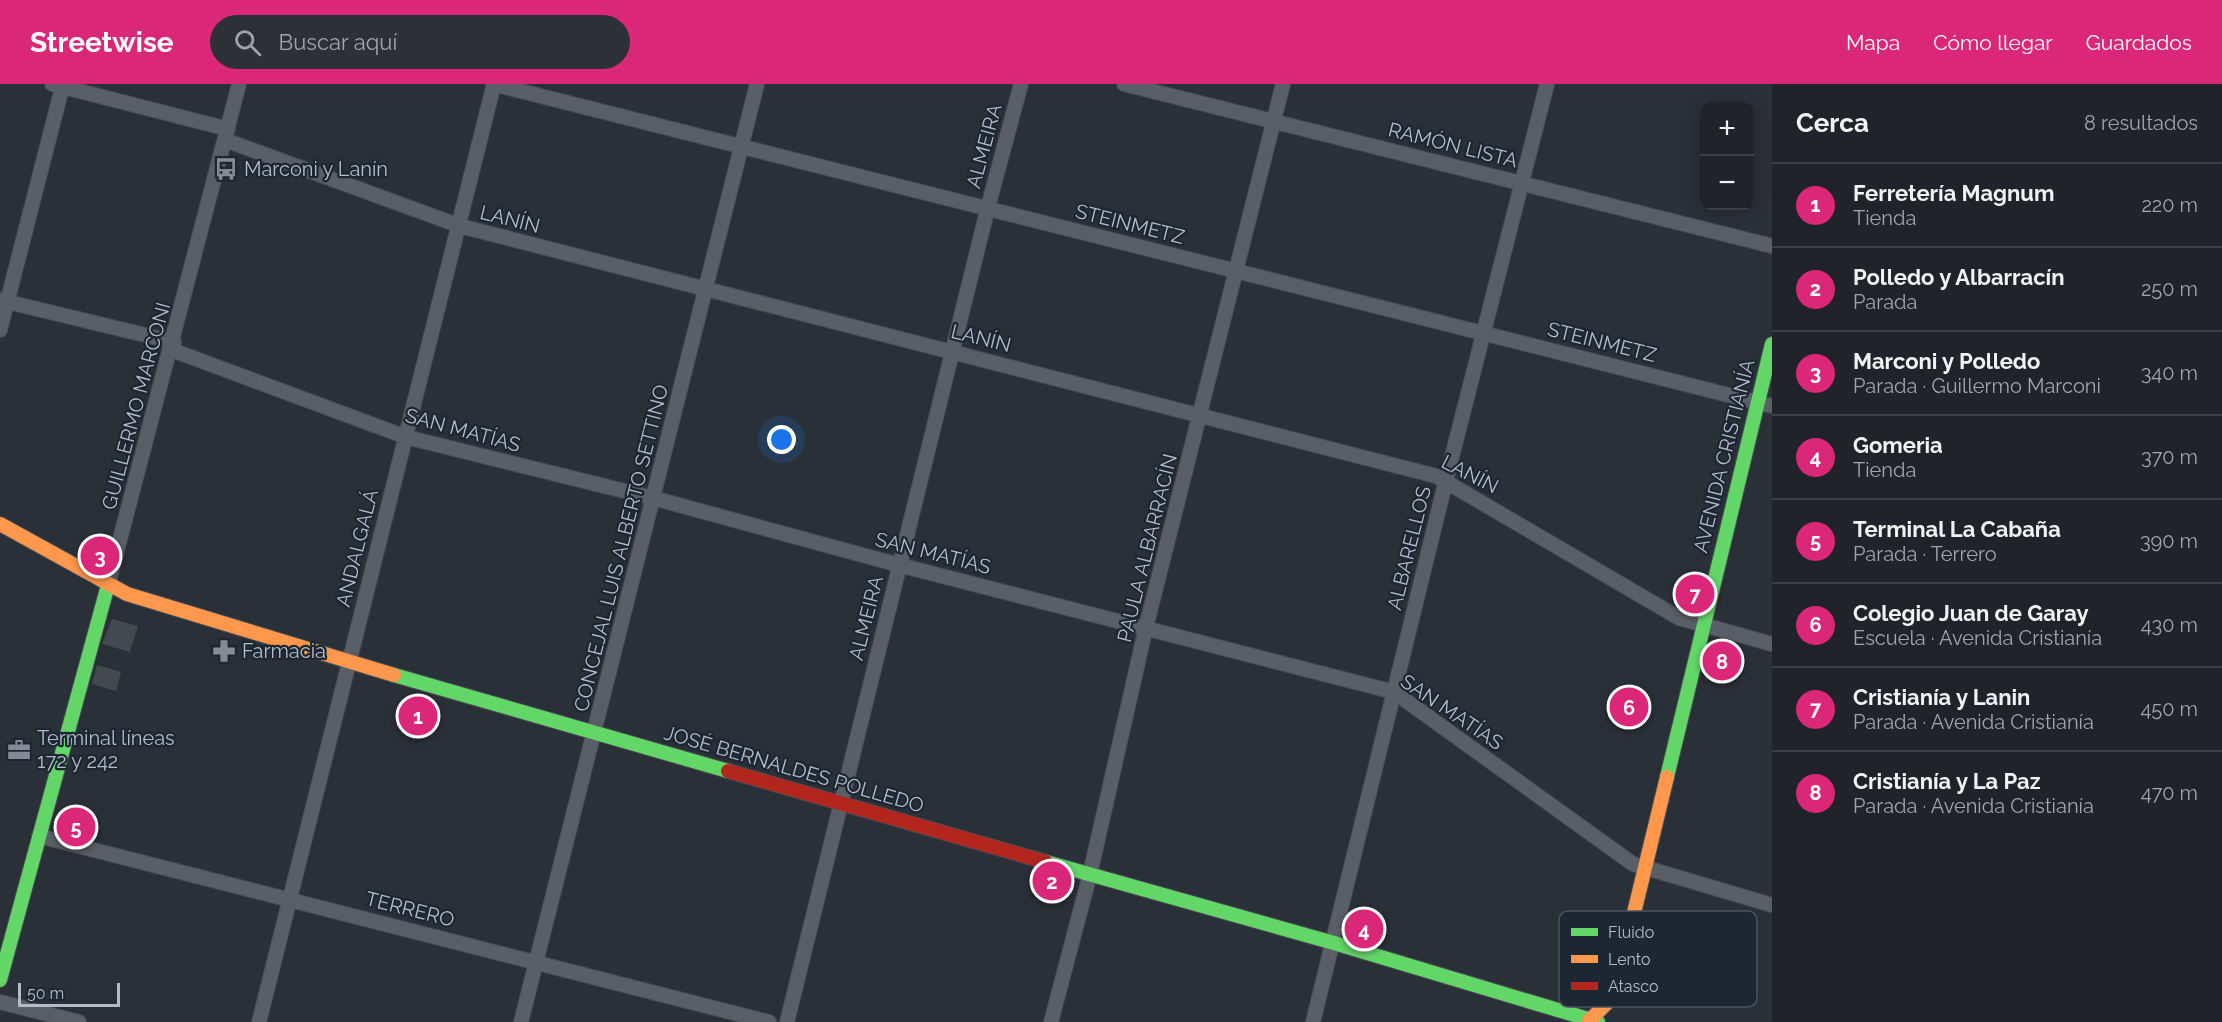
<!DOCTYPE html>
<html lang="es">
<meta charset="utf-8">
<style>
:root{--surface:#20242a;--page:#2d3036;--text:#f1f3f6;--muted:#a2a4a8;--line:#3d4147;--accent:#db2777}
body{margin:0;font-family:Raleway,sans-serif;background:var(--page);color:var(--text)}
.controls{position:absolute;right:18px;top:18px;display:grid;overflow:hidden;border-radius:12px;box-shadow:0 3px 15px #0003}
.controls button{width:54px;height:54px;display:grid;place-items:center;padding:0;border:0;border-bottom:2px solid var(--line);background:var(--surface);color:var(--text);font:30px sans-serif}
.scale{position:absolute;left:18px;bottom:15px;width:102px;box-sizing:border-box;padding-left:6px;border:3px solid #b4bcc9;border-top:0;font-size:16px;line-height:21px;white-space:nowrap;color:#b4bcc9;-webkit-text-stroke:4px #1d2633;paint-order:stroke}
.you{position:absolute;left:782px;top:356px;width:21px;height:21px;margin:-15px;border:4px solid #fff;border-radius:50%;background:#1a73e8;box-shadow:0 0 0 9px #1a73e833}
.badge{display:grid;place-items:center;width:39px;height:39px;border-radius:50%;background:var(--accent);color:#fff;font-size:20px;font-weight:700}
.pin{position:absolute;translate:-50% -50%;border:3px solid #fff;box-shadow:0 2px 6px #0006}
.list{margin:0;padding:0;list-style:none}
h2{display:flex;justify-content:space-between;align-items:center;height:78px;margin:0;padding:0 24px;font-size:26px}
h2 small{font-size:20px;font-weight:400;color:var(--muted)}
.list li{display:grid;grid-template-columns:39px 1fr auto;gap:18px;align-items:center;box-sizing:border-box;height:84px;padding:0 24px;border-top:2px solid var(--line)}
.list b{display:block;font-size:22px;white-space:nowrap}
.list p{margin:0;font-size:20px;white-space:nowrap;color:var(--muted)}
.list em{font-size:20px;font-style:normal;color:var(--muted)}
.icon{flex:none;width:33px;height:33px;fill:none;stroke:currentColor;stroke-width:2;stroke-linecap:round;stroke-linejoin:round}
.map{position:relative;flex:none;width:1772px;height:938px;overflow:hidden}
header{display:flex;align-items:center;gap:36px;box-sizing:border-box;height:84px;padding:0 30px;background:var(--accent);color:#fff}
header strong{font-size:28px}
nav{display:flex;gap:33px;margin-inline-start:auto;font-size:21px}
.search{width:420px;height:54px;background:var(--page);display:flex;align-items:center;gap:15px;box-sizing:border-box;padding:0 21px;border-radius:33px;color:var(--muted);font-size:22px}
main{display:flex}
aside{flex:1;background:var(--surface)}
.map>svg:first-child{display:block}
.building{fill:#444950}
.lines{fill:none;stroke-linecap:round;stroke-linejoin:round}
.street-casing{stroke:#484c53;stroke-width:16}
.fast-casing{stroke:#484c53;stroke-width:16}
.slow-casing{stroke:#484c53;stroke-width:16}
.jam-casing{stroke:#484c53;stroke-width:16}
.street{stroke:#5a5e66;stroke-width:14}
.fast{stroke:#63d668;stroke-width:14}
.slow{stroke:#ff974d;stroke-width:14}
.jam{stroke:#b3261e;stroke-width:14}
.labels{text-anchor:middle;stroke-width:4.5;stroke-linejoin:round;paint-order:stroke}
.street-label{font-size:20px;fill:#b4bcc9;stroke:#1d2633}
.poi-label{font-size:20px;fill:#b4bcc9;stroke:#1d2633;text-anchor:start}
.key{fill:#1d2633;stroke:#4a5360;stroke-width:1.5}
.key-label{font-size:16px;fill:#b4bcc9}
</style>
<header>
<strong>Streetwise</strong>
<div class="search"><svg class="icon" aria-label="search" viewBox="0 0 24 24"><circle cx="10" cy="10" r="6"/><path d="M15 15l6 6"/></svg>Buscar aquí</div>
<nav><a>Mapa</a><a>Cómo llegar</a><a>Guardados</a></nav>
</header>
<main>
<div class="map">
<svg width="1772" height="938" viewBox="0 0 1772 938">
<rect width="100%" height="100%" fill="#2a3038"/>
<path class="building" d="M112 535 138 542 130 568 102 560Z
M97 581 121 588 116 607 92 600Z
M414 618 430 622 423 646 407 642Z"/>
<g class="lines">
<g class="street-casing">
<path id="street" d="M52 0 228 45
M493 0 1772 322
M1124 0 1772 162
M225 56 460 142 1436 392 1679 534 1772 560
M0 216 174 258
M0 246 63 0
M172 266 406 353 653 414 899 481 1394 608 1633 780 1772 821
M108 501 239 0
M39 752 769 938
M0 918 79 938
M259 938 494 0
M521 938 757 0
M787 938 988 123 1021 0
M1051 938 1090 790 1146 543 1283 0
M1313 938 1446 396 1547 0"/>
</g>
<g class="fast-casing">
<path id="fast" d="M394 591 728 687
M1667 693 1772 260
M1046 778 1334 859 1598 938
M0 896 108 501"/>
</g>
<g class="slow-casing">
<path id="slow" d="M0 440 127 510 394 591
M1588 938 1611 915 1617 899 1667 693"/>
</g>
<g class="jam-casing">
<path id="jam" d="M728 687 1046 778"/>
</g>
<use href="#street" class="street"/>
<use href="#fast" class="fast"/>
<use href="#slow" class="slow"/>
<use href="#jam" class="jam"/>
</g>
<defs>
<g id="bus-bare" transform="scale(1.8)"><path d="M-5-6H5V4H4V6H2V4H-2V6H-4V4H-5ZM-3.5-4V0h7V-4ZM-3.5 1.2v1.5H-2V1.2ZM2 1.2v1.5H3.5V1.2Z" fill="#848b96" stroke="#1d2633" stroke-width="2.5" paint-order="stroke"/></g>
<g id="pharmacy-bare" transform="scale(1.8)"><path d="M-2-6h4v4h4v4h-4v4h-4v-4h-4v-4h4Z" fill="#848b96" stroke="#1d2633" stroke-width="2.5" paint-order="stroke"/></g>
<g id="office-bare" transform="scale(1.8)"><path d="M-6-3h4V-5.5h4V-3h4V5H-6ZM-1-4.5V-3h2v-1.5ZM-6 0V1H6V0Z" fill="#848b96" stroke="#1d2633" stroke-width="2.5" paint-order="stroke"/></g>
</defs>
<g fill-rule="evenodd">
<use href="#bus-bare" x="226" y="85"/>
<use href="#pharmacy-bare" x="224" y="567"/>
<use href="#office-bare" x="19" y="666"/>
</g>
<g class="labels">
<g class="street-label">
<text transform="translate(1453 61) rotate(14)" y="7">RAMÓN LISTA</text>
<text transform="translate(984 62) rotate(-75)" y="7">ALMEIRA</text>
<text transform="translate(510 135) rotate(14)" y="7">LANÍN</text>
<text transform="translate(1130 140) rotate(14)" y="7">STEINMETZ</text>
<text transform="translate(981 254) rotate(14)" y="7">LANÍN</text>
<text transform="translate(1602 258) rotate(14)" y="7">STEINMETZ</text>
<text transform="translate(136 322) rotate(-75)" y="7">GUILLERMO MARCONI</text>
<text transform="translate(463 346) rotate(15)" y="7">SAN MATÍAS</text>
<text transform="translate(1724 372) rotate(-76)" y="7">AVENIDA CRISTIANÍA</text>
<text transform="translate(1470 390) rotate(27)" y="7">LANÍN</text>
<text transform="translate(357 464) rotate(-76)" y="7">ANDALGALÁ</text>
<text transform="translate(621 464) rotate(-76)" y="7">CONCEJAL LUIS ALBERTO SETTINO</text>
<text transform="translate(1147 464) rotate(-76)" y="7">PAULA ALBARRACÍN</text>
<text transform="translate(1409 464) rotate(-76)" y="7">ALBARELLOS</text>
<text transform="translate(933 469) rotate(14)" y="7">SAN MATÍAS</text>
<text transform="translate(866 534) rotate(-76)" y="7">ALMEIRA</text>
<text transform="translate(1452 628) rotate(34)" y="7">SAN MATÍAS</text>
<text transform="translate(794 685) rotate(16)" y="7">JOSÉ BERNALDES POLLEDO</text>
<text transform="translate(410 825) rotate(14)" y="7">TERRERO</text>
</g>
<g class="poi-label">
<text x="244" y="92">Marconi y Lanín</text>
<text x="242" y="574">Farmacia</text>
<text x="37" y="661">Terminal líneas<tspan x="37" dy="23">172 y 242</tspan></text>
</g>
</g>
<rect x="1559" y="827" width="198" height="96" rx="9" class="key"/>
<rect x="1571" y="844" width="27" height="8" fill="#63d668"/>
<rect x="1571" y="871" width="27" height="8" fill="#ff974d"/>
<rect x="1571" y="898" width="27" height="8" fill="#b3261e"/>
<g class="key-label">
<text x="1608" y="854">Fluido</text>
<text x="1608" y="881">Lento</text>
<text x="1608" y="908">Atasco</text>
</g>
</svg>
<div class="controls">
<button>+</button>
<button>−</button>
</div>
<div class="scale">50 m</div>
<div class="you"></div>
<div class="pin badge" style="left:418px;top:632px">1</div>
<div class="pin badge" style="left:1052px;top:797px">2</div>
<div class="pin badge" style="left:100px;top:472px">3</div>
<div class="pin badge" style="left:1364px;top:845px">4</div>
<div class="pin badge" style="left:76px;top:743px">5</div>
<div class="pin badge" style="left:1629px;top:623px">6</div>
<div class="pin badge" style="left:1695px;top:510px">7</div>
<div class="pin badge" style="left:1722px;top:577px">8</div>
</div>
<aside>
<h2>Cerca<small>8 resultados</small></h2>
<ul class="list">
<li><span class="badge">1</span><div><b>Ferretería Magnum</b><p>Tienda</p></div><em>220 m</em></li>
<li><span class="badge">2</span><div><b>Polledo y Albarracín</b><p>Parada</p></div><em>250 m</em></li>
<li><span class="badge">3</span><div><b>Marconi y Polledo</b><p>Parada · Guillermo Marconi</p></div><em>340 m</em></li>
<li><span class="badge">4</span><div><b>Gomeria</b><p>Tienda</p></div><em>370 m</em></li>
<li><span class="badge">5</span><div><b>Terminal La Cabaña</b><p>Parada · Terrero</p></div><em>390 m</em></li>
<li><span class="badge">6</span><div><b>Colegio Juan de Garay</b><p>Escuela · Avenida Cristianía</p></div><em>430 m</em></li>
<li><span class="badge">7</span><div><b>Cristianía y Lanin</b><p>Parada · Avenida Cristianía</p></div><em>450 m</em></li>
<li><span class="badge">8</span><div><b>Cristianía y La Paz</b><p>Parada · Avenida Cristianía</p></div><em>470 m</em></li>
</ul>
</aside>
</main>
